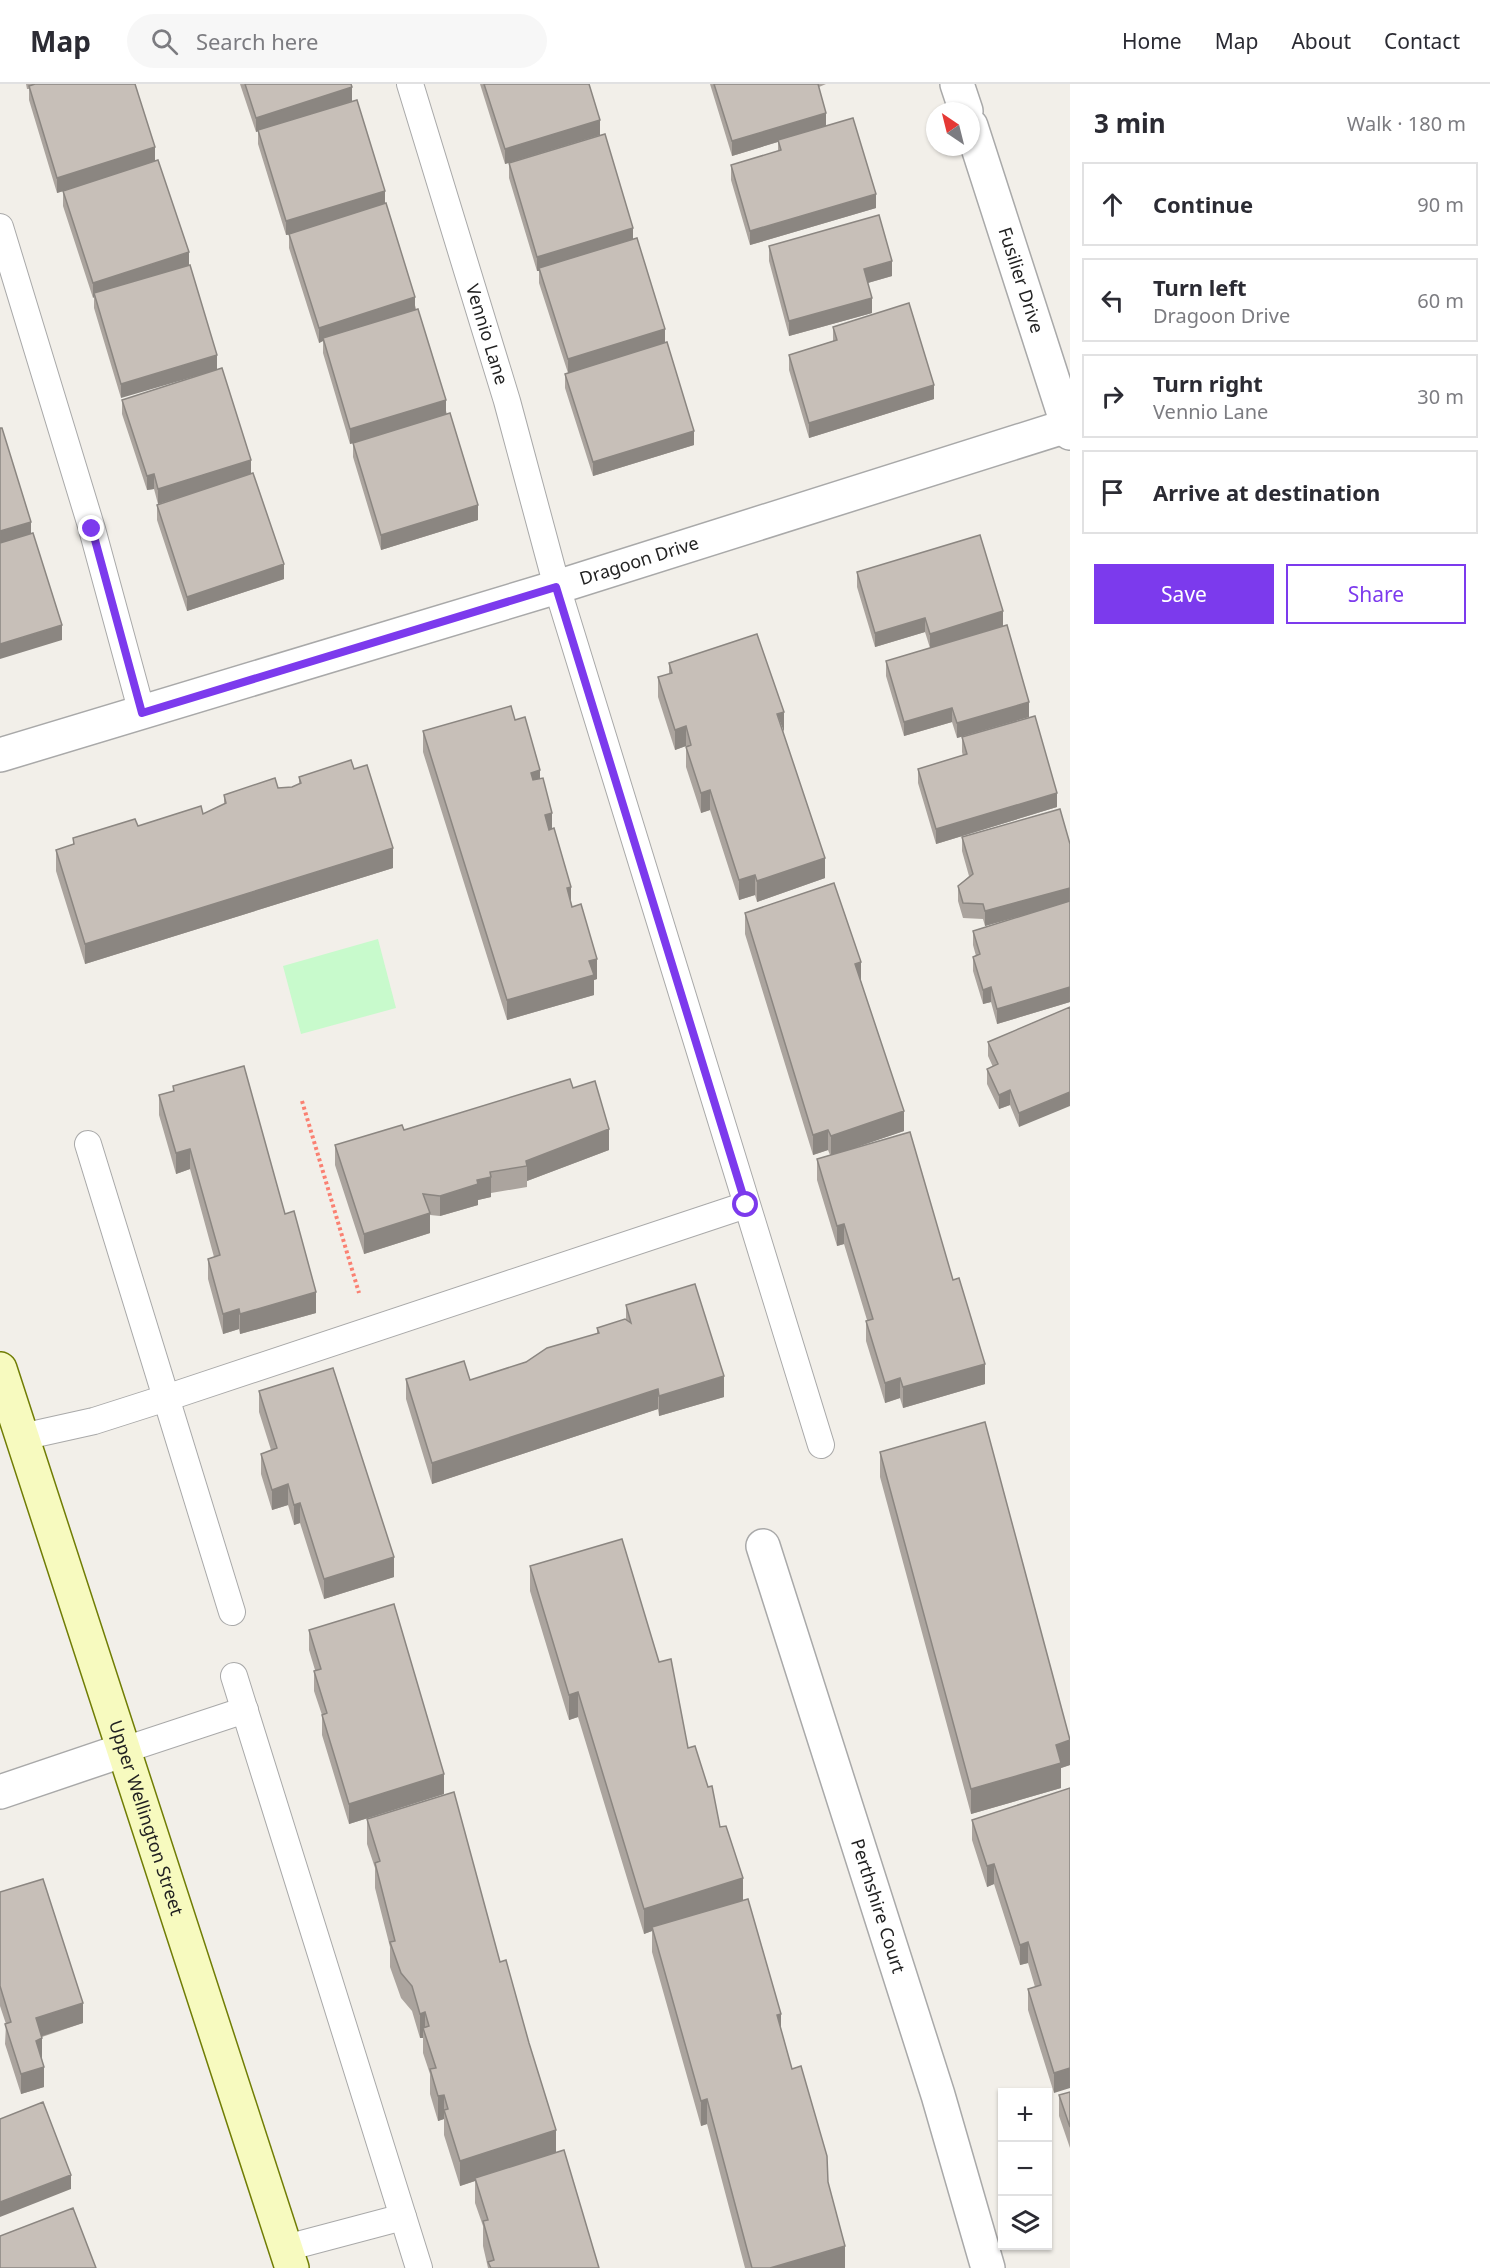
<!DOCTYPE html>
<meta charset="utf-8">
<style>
:root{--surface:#fff;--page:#f7f7f7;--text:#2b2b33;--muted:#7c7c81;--line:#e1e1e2;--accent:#7c3aed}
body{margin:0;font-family:"Noto Sans",sans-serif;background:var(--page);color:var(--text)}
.controls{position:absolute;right:18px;bottom:18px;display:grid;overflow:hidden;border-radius:0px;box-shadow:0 2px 4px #0004}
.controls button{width:54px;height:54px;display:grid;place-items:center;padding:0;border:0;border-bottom:2px solid var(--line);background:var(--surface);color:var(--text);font:30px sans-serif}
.compass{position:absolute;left:926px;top:18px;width:54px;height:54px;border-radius:50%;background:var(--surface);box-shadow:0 2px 4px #0004;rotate:325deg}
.stop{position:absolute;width:18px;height:18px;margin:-14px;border:4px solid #7c3aed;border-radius:50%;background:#fff}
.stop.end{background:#7c3aed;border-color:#fff;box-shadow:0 2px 6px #0008}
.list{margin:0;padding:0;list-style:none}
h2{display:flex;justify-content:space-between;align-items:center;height:78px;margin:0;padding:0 24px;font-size:26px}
h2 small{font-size:20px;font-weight:400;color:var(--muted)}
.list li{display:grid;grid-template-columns:39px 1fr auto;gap:18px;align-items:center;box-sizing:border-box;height:84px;margin:0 12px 12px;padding:0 12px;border:2px solid var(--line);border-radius:0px}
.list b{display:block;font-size:22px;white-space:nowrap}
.list p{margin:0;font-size:20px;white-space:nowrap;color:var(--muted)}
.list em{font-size:20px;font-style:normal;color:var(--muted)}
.actions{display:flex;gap:12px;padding:18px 24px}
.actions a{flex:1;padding:14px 0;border:2px solid var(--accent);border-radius:0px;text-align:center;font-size:21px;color:var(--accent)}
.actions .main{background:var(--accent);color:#fff}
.icon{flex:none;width:33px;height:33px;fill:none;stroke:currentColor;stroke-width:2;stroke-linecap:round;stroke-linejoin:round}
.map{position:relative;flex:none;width:1070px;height:2184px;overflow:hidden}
header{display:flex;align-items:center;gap:36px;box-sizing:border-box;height:84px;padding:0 30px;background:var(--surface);border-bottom:2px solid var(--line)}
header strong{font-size:28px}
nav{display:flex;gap:33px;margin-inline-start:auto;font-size:21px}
.search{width:420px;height:54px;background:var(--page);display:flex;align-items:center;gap:15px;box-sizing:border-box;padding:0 21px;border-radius:33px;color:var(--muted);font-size:22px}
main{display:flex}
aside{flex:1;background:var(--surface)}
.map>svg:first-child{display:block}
.park{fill:#c8facc}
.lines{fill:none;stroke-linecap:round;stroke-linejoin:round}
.lane-casing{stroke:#a9a9a9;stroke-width:28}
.street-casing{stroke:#a9a9a9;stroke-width:36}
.secondary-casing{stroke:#707d05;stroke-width:36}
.path{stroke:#fa8072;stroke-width:4;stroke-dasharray:3 3;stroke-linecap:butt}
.lane{stroke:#fff;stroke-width:26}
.street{stroke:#fff;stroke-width:33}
.secondary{stroke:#f7fabf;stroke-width:33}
.wall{fill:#aba49e}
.shaded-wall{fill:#8b8681}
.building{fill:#c7bfb8;stroke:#8b8681;stroke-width:1.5}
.route{stroke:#7c3aed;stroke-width:8}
.labels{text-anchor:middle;stroke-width:6;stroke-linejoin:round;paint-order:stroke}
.street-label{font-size:18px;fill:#222;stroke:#fff}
</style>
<header>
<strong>Map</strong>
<div class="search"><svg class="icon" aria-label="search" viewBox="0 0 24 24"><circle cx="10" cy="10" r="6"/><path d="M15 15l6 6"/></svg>Search here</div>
<nav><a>Home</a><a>Map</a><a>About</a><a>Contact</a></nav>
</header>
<main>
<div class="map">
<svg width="1070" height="2184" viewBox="0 0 1070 2184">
<rect width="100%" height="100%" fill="#f2efe9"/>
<path class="park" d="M378 855 396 924 301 950 283 882Z"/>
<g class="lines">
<g class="lane-casing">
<g id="lane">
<path id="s1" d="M410 0 507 317 557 503 821 1361"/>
<path d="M0 143 92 445 142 629"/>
<path d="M88 1060 232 1528"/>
<path d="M22 1353 94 1337 166 1314 746 1121"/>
<path d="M234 1592 419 2184"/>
<path d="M124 1666 245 1626"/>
<path d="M286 2164 403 2133"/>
</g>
</g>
<g class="street-casing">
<g id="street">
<path d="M957 0 966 27"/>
<path id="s2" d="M971 42 1070 349"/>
<path id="s3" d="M0 671 557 503 1070 341"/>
<path id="s4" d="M763 1462 938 2011 988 2184"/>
<path d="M0 1708 124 1666"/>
</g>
</g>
<g class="secondary-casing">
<g id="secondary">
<path id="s5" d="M0 1285 292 2184"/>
</g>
</g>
<path class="path" d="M302 1017 359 1209"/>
<use href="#lane" class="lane"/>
<use href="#street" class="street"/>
<use href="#secondary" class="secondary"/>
</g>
<path class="wall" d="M26 0H135L121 314 94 224V213L93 214 63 122V107L70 105 57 109 29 16V5H27Z
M240 0H351L352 17 385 119 478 436 381 466 353 373V359L365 355 350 360 323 269V257L319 259 289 164V151H286L258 60V47L256 48Z
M480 0H589L600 51 505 80Z
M710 0H826L819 3 826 42 876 124 750 161 731 96V81L778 67V58L732 72Z
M509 79 633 155 665 259 694 361 593 392 565 304V290L568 289 539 199V187H537L509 94Z
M769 162 892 192 868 199 872 229 789 252 769 177Z
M833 243 934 315 809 354 789 286V271L833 257Z
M122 316 251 390 284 495 187 527 157 436V421L215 402 158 420 154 405 147 406 122 330Z
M857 488 1003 542 939 562 1029 633 957 654 952 638 904 652 886 592V577L930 564 925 548 875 563 857 503Z
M669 579 783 648 825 794 757 818 755 811 739 816 710 726 701 729 686 683V662L675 666 658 613V593L669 590Z
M515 636 540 695 571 820 597 895 594 896V911L507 936 423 668V647Z
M962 653 1057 723 936 760 918 699V685L963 672 962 668Z
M354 685 393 784 85 880 56 787V766L73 761V754L203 730 224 720V711L292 703 299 700V693Z
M962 753 1070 760V918L997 940 991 918 983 920 973 887V873L976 872 973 861V847L1020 832 985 842 983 835 963 834 958 817V802L969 792 962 767Z
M745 829 861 897 904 1047 856 1063 953 1196 985 1300 903 1324 900 1314 885 1319 866 1257V1237L867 1236 844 1160 837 1162 817 1096V1075L830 1071 828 1066 813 1071 745 850Z
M1070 923 1019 1043 1010 1021 999 1025 987 1000V985L993 983 988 972V958Z
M173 1002 285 1130 316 1229 240 1250 239 1245 223 1250 208 1195V1175L214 1173 190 1085 176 1090 159 1031V1011L173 1007Z
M573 1004 609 1066 527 1097V1103L491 1109V1113L478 1116V1121L440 1132 430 1131V1149L364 1170 335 1081V1061L404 1046Z
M626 1221 724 1313 659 1332 658 1325 432 1400 406 1315V1295L470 1296 526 1278 597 1249V1244L626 1236Z
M259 1307 394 1493 324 1515 300 1439 294 1441 288 1421 272 1426 261 1390V1370L271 1366 259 1328Z
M880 1368 1070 1681 1061 1684V1704L971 1730 880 1393Z
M530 1482 659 1578 688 1664 720 1743 743 1817 792 1985 828 2098 845 2184H745L707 2040 701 2042 652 1868V1847L644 1850 578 1633 569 1636 530 1507Z
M309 1546 444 1710 349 1740 322 1651V1631L314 1607V1587L315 1586 309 1566Z
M1070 1704 1054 2009 1028 1926V1905L1035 1903 1028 1879 1020 1881 994 1800 987 1803 972 1756V1736Z
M367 1735 500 1878 556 2069 599 2184H488L483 2162V2142L475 2119V2097L460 2102 444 2051V2035L438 2037 430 2010V1990L423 1969V1954H420L412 1927 401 1914 390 1883V1863L375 1804V1784L367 1760Z
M0 1808 83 1939 42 1953V1975L44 2003 21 2010 5 1960 6 1940 0 1922Z
M1070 2008V2064L1059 2032V2011Z"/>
<path class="shaded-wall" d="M352 3V17L256 48V34Z
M826 29V43L732 72V57Z
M600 36V51L505 80V65Z
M155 63V78L57 109V94Z
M385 107V122L286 151V137Z
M876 110V124L750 161V147Z
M633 144V158L539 184V187H537V173Z
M189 168V182L94 209V213L93 214V199Z
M892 177V192L864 200V185Z
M415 213V227L323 254V257L319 259V244Z
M872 214V229L789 252V237Z
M665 245V260L568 290V275Z
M217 271V286L121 314V300Z
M934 301V315L809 354V339Z
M446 316V331L350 360V345Z
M694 347V361L593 392V378Z
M251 376V391L158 420V405Z
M154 390V405L147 406V392Z
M478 421V436L381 466V451Z
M31 438V452L0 462V447Z
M284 480V495L187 527V513Z
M1003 527V542L930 564V550Z
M925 534V548L875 563V549Z
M62 541V556L0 575V560Z
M1029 618V633L957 654V639Z
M952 624V638L904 652V638Z
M784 628V648L777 630Z
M686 642V662L675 666V646Z
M540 686V706L531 710V689Z
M710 706V726L701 729V709Z
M1057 709V723L936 760V745Z
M552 729V749L545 751V731Z
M393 764V784L85 880V860Z
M825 774V794L757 818V797Z
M755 791V811L739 816V796Z
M571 803V823L567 804Z
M1070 804V818L985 842V827Z
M597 875V895L594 896V911L507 936V916L589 877Z
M861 878V898L855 880Z
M991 903V918L983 920V906Z
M1070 903V918L997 940V925Z
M1010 1006V1021L999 1025V1011Z
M1070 1008V1022L1019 1043V1029Z
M904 1027V1047L831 1072V1052Z
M609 1045V1066L527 1097V1082L526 1077Z
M828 1046V1066L813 1071V1051Z
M190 1065V1085L176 1090V1069Z
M491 1093V1113L478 1116V1121L440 1132V1112L477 1096Z
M430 1129V1149L364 1170V1150Z
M844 1140V1160L837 1162V1142Z
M316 1208V1229L240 1250V1230Z
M239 1225V1245L223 1250V1230Z
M985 1280V1300L903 1324V1303Z
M724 1292V1313L659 1332V1312Z
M900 1294V1314L885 1319V1299Z
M658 1305V1325L432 1400V1379Z
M288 1400V1421L272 1426V1406Z
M300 1419V1439L294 1441V1421Z
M394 1473V1493L324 1515V1495Z
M578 1608V1633L569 1636V1611Z
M1070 1656V1681L1061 1684V1704L971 1730V1705L1056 1661Z
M444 1690V1710L349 1740V1720Z
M994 1780V1800L987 1803V1782Z
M743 1794V1819L652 1843V1847L644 1850V1825Z
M1028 1858V1879L1020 1881V1861Z
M83 1919V1939L36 1954V1934Z
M425 1928V1948L423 1944V1954H420V1930Z
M781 1930V1955L777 1931Z
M42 1954V1975L36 1977V1957Z
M44 1983V2003L21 2010V1990Z
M1070 1984V2004L1054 2009V1989Z
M444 2011V2035L438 2037V2012Z
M707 2015V2040L701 2042V2017Z
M556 2046V2071L475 2094V2097L460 2102V2077Z
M71 2091V2105L0 2133V2118Z
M845 2162V2184H770Z"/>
<path class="building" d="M35 0H135L155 63 57 94 29 2Z
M245 0H351L352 3 256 34Z
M484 0H589L600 36 505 65Z
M714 0H818L826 29 732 57Z
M357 16 385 107 286 137 258 46Z
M853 34 876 110 750 147 731 81 781 66 778 56Z
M605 50 633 144 537 173 509 79Z
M158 76 189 168 93 199 63 107Z
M386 119 415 213 319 244 289 150Z
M879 131 892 177 864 185 872 214 789 237 769 162Z
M637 154 665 245 568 275 539 184Z
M190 181 217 271 121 300 94 209Z
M909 219 934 301 809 339 789 271 837 256 833 243Z
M418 225 446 316 350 345 323 254Z
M667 258 694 347 593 378 565 290Z
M222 284 251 376 158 405 154 390 147 392 122 316Z
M450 329 478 421 381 451 353 359Z
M0 344H2L31 438 0 447Z
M253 389 284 480 187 513 157 421Z
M33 449 62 541 0 560V459Z
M980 451 1003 527 930 550 925 534 875 549 857 488Z
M1007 541 1029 618 957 639 952 624 904 638 886 577Z
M757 550 784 628 777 630 825 774 757 797 755 791 739 796 710 706 701 709 686 663 691 661 686 642 675 646 658 593 672 589 669 579Z
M511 622 515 636 525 633 540 686 531 689 533 696 543 694 552 729 545 731 549 746 554 744 571 803 567 804 572 823 581 820 597 875 589 877 594 891 507 916 423 647Z
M1035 632 1057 709 936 745 918 685 967 670 962 653Z
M351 676 354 685 367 681 393 764 85 860 56 766 74 760 73 754 135 735 138 742 201 722 203 730 226 719 224 711 275 694 278 704 292 703 301 699 299 693Z
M1060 725 1070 760V804L985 827 983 820 963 819 958 802 973 790 962 753Z
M834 799 861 878 855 880 904 1027 831 1052 828 1046 813 1051 745 829Z
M1070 817V903L997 925 991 903 983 906 973 873 980 870 973 847Z
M1070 923V1008L1019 1029 1010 1006 999 1011 987 985 998 980 988 958Z
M244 982 285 1130 294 1127 316 1208 240 1230 239 1225 223 1230 208 1175 220 1171 190 1065 176 1069 159 1011 174 1007 173 1002Z
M570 995 573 1004 595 997 609 1045 526 1077 527 1082 490 1088 491 1093 477 1096 478 1100 440 1112 423 1110 430 1129 364 1150 335 1061 402 1041 404 1046Z
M910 1048 953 1196 959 1194 985 1280 903 1303 900 1294 885 1299 866 1237 873 1235 844 1140 837 1142 817 1075Z
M695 1200 724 1292 659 1312 658 1305 432 1379 406 1295 464 1277 470 1296 526 1278 547 1264 599 1249 597 1244 625 1235 631 1239 626 1221Z
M333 1284 394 1473 324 1495 300 1419 294 1421 288 1400 272 1406 261 1370 277 1364 259 1307Z
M985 1338 1070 1656 1056 1661 1061 1679 971 1705 880 1368Z
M622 1455 659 1578 671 1575 688 1664 695 1662 708 1703 712 1702 720 1743 726 1742 743 1794 644 1825 578 1608 569 1611 530 1482Z
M394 1520 444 1690 349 1720 322 1631 327 1629 314 1587 321 1585 309 1546Z
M1070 1704V1984L1054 1989 1028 1905 1041 1901 1028 1858 1020 1861 994 1780 987 1782 972 1736Z
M454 1708 500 1878 506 1876 529 1959 556 2046 460 2077 444 2026 448 2025 444 2011 438 2012 430 1985 436 1984 423 1944 429 1942 425 1928 420 1930 412 1902 401 1889 390 1858 395 1857 375 1779 380 1777 367 1735Z
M43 1795 83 1919 36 1934 42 1954 36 1957 44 1983 21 1990 5 1940 11 1938 0 1902V1808Z
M748 1815 781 1930 777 1931 792 1985 801 1982 827 2072 828 2098 845 2162 770 2184H752L707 2015 701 2017 652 1843Z
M1070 2008V2043L1059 2011Z
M43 2018 71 2091 0 2118V2035Z
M564 2066 599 2184H491L488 2178 494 2176 483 2137 488 2136 475 2094Z
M73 2124 96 2184H0V2152Z"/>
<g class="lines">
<path class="route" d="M92 445 142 629 556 503 746 1121"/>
</g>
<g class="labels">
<g class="street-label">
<text dy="6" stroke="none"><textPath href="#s2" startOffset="162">Fusilier Drive</textPath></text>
<text dy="6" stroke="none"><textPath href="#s1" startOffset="262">Vennio Lane</textPath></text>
<text dy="6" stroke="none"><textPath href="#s3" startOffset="668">Dragoon Drive</textPath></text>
<text dy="6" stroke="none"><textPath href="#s5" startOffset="472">Upper Wellington Street</textPath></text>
<text dy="6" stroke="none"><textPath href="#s4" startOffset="378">Perthshire Court</textPath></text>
</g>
</g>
</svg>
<div class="controls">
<button>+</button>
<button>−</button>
<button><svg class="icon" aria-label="layers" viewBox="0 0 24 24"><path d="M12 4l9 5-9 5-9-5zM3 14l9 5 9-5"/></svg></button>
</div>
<svg class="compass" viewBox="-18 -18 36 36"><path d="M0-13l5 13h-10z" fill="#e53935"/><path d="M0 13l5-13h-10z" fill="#7c7c81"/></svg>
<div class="stop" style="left:746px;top:1121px"></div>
<div class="stop end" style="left:92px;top:445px"></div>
</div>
<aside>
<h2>3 min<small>Walk · 180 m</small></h2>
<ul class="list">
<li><svg class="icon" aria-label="ahead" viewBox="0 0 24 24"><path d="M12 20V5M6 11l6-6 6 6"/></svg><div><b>Continue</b></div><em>90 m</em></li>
<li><svg class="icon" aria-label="left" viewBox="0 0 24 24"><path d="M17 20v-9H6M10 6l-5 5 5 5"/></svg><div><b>Turn left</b><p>Dragoon Drive</p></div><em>60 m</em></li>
<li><svg class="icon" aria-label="right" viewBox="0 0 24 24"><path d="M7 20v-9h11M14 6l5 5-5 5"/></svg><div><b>Turn right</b><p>Vennio Lane</p></div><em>30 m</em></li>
<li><svg class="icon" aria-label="arrive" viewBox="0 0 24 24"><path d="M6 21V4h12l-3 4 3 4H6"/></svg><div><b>Arrive at destination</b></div></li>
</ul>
<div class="actions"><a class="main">Save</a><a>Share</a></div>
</aside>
</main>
